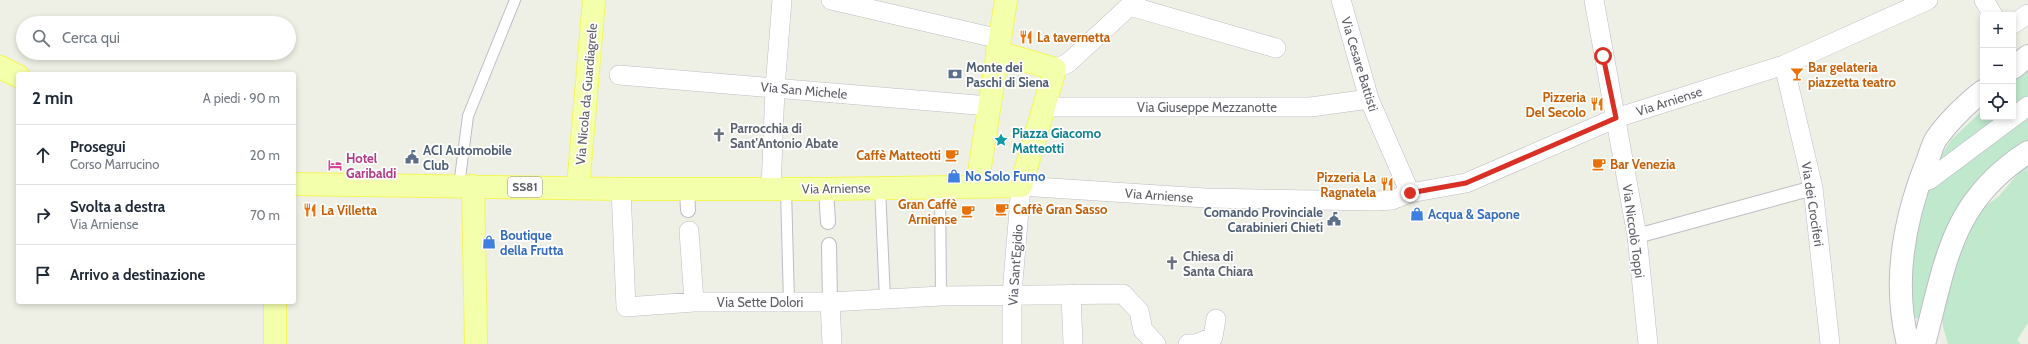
<!DOCTYPE html>
<html lang="it">
<meta charset="utf-8">
<style>
:root{--surface:#fff;--page:#f2f2f3;--text:#1f2937;--muted:#747a83;--line:#e0e1e3}
body{margin:0;font-family:Cabin,sans-serif;background:var(--page);color:var(--text)}
.controls{position:absolute;right:12px;top:12px;display:grid;overflow:hidden;border-radius:4px;box-shadow:0 2px 6px #0003}
.controls button{width:36px;height:36px;display:grid;place-items:center;padding:0;border:0;border-bottom:1px solid var(--line);background:var(--surface);color:var(--text);font:20px sans-serif}
.stop{position:absolute;width:12px;height:12px;margin:-9px;border:3px solid #d93025;border-radius:50%;background:#fff}
.stop.end{background:#d93025;border-color:#fff;box-shadow:0 1px 4px #0008}
.list{margin:0;padding:0;list-style:none}
h2{display:flex;justify-content:space-between;align-items:center;height:52px;margin:0;padding:0 16px;font-size:17px}
h2 small{font-size:13px;font-weight:400;color:var(--muted)}
.list li{display:grid;grid-template-columns:26px 1fr auto;gap:12px;align-items:center;box-sizing:border-box;height:60px;padding:0 16px;border-top:1px solid var(--line)}
.list b{display:block;font-size:15px;white-space:nowrap}
.list p{margin:0;font-size:13px;white-space:nowrap;color:var(--muted)}
.list em{font-size:13px;font-style:normal;color:var(--muted)}
.icon{flex:none;width:22px;height:22px;fill:none;stroke:currentColor;stroke-width:2;stroke-linecap:round;stroke-linejoin:round}
.map{position:relative;flex:none;width:2028px;height:344px;overflow:hidden}
.search{position:absolute;background:var(--surface);box-shadow:0 2px 6px #0003;left:16px;top:16px;width:280px;height:44px;display:flex;align-items:center;gap:10px;box-sizing:border-box;padding:0 14px;border-radius:22px;color:var(--muted);font-size:15px}
.panel{position:absolute;background:var(--surface);box-shadow:0 2px 6px #0003;left:16px;top:72px;width:280px;height:232px;border-radius:4px}
.map>svg:first-child{display:block}
.green{fill:#c0e8cd}
.lines{fill:none;stroke-linecap:round;stroke-linejoin:round}
.service-casing{stroke:#bcbdc4;stroke-width:12}
.pedestrian-casing{stroke:#bcbdc4;stroke-width:16}
.minor-casing{stroke:#bcbdc4;stroke-width:20}
.tertiary-casing{stroke:#bcbdc4;stroke-width:24}
.primary-casing{stroke:#f3f756;stroke-width:24}
.service{stroke:#fff;stroke-width:10}
.pedestrian{stroke:#fff;stroke-width:14}
.minor{stroke:#fff;stroke-width:19}
.tertiary{stroke:#fff;stroke-width:22}
.primary{stroke:#f3ffab;stroke-width:22}
.route{stroke:#d93025;stroke-width:5}
.labels{text-anchor:middle;stroke-width:3.5;stroke-linejoin:round;paint-order:stroke}
.shield{fill:#fff;stroke:#8e8e94;stroke-width:1}
.shield-label{font-size:12px;font-weight:bold;fill:#5d5e66}
.food-label{font-size:13px;font-weight:bold;fill:#c56008;stroke:#fff;text-anchor:start}
.street-label{font-size:13px;fill:#5d5e66;stroke:#fff}
.service-label{font-size:13px;font-weight:bold;fill:#4e5e75;stroke:#fff;text-anchor:start}
.worship-label{font-size:13px;font-weight:bold;fill:#5b616d;stroke:#fff;text-anchor:start}
.culture-label{font-size:13px;font-weight:bold;fill:#0d838f;stroke:#fff;text-anchor:start}
.hotel-label{font-size:13px;font-weight:bold;fill:#b23c85;stroke:#fff;text-anchor:start}
.shop-label{font-size:13px;font-weight:bold;fill:#366cbe;stroke:#fff;text-anchor:start}
</style>
<div class="map">
<svg width="2028" height="344" viewBox="0 0 2028 344">
<rect width="100%" height="100%" fill="#eff0e5"/>
<path class="green" d="M2028 69V140C2019 146 2010 151 2002 157 1996 162 1990 169 1985 174 1941 220 1933 262 1919 320L1908 313 1907 259 1932 170 1951 140 1983 110V117H2013V82Z
M2028 162V323L2017 340 2021 344H1948L1943 327 1941 303 1970 218 1999 196Z"/>
<g class="lines">
<g class="service-casing">
<path id="service" d="M459 186 468 116 515 0
M940 187 941 296
M880 188 885 299
M786 189 789 302"/>
</g>
<g class="pedestrian-casing">
<path id="pedestrian" d="M687 189 688 210
M826 189 828 222
M1637 236 1813 188
M829 245 830 302"/>
</g>
<g class="minor-casing">
<path id="minor" d="M831 0 1000 39
M1341 0 1369 99 1410 193
M1594 0 1637 236 1648 344
M1984 0 1993 15
M1130 6 1276 48
M2013 24 2028 14
M1784 65 1813 188 1830 344
M1055 69 1068 63 1136 0
M619 75 989 106
M1044 107H1311L1369 99
M1919 182 1929 180 2028 106
M621 189 626 307 694 302H830L941 296 1123 294 1139 311 1143 330 1156 344
M771 189 775 88 782 0
M689 231 694 302
M1071 294 1073 344
M830 302 832 344
M1012 344V294L1021 186 1205 198 1376 201 1392 200 1410 193 1466 183 1616 118 1784 65 1928 0
M1188 344H1196L1213 337 1216 319"/>
</g>
<g class="tertiary-casing">
<path id="tertiary" d="M2013 68 2028 56
M1908 344C1893 285 1903 224 1925 167 1929 159 1931 147 1936 139 1947 123 1967 103 1983 91
M1924 344C1946 263 1950 202 2028 152"/>
</g>
<g class="primary-casing">
<path id="primary" d="M0 67 18 76
M294 184 621 189H826L1021 186 1055 69 997 52
M473 186 476 344
M977 186 1006 0
M578 188 594 0
M275 344V302"/>
</g>
<use href="#service" class="service"/>
<use href="#pedestrian" class="pedestrian"/>
<use href="#minor" class="minor"/>
<use href="#tertiary" class="tertiary"/>
<use href="#primary" class="primary"/>
</g>
<g class="lines">
<path class="route" d="M1410 193 1466 183 1616 118 1603 56"/>
</g>
<defs>
<g id="restaurant-bare" transform="scale(1.08)"><path d="M-5-6h1v4h1v-4h1v4h1v-4h1v5L-1.5 .5V6h-2V.5L-5-1ZM5-6V6H3V1.5H1.5Q1.5-4 5-6Z" fill="#e8710a" stroke="#fff" stroke-width="2.5" paint-order="stroke"/></g>
<g id="bank-bare" transform="scale(1.08)"><path d="M-6-4H6V4H-6ZM0-2.3a2.3 2.3 0 1 0 0 4.6a2.3 2.3 0 1 0 0-4.6Z" fill="#5c6f8a" stroke="#fff" stroke-width="2.5" paint-order="stroke"/></g>
<g id="bar-bare" transform="scale(1.08)"><path d="M-6-5H6L.8 .8V4.5H3.5V6h-7V4.5H-.8V.8Z" fill="#e8710a" stroke="#fff" stroke-width="2.5" paint-order="stroke"/></g>
<g id="church-bare" transform="scale(1.08)"><path d="M-1.2-6h2.4v3.5h3.3v2.4h-3.3V6h-2.4V-.1h-3.3v-2.4h3.3Z" fill="#6b7280" stroke="#fff" stroke-width="2.5" paint-order="stroke"/></g>
<g id="sight-bare" transform="scale(1.08)"><path d="M0-6L1.8-2.2L6-1.7L2.9 1.2L3.7 5.4L0 3.3L-3.7 5.4L-2.9 1.2L-6-1.7L-1.8-2.2Z" fill="#0f9aa8" stroke="#fff" stroke-width="2.5" paint-order="stroke"/></g>
<g id="cafe-bare" transform="scale(1.08)"><path d="M-5.5-4.5H6V0H3Q3 3.5 0 3.5H-2.5Q-5.5 3.5-5.5 0ZM3-3.2v2h1.7v-2ZM-6 4.5H4V6H-6Z" fill="#e8710a" stroke="#fff" stroke-width="2.5" paint-order="stroke"/></g>
<g id="civic-bare" transform="scale(1.08)"><path d="M-.6-6.5H3V-4.5H.6V-3L4-1V1h2V6H-6V1h2V-1L-.6-3ZM-1.2 2.5V6h2.4V2.5Z" fill="#5c6f8a" stroke="#fff" stroke-width="2.5" paint-order="stroke"/></g>
<g id="hotel-bare" transform="scale(1.08)"><path d="M-6-4.5h1.5V1H6V5H4.5V3h-9V5H-6ZM-4 0a1.8 1.8 0 1 1 3.6 0ZM.5 0V-2.5h3Q6-2.5 6 0Z" fill="#d1479c" stroke="#fff" stroke-width="2.5" paint-order="stroke"/></g>
<g id="shop-bare" transform="scale(1.08)"><path d="M-5-2.5h2.3a2.7 3.5 0 0 1 5.4 0H5L5.5 6h-11ZM-1.5-2.5h3a1.5 2.3 0 0 0-3 0Z" fill="#3f7fe0" stroke="#fff" stroke-width="2.5" paint-order="stroke"/></g>
</defs>
<g fill-rule="evenodd">
<use href="#restaurant-bare" x="1026" y="37"/>
<use href="#bank-bare" x="955" y="74"/>
<use href="#bar-bare" x="1797" y="74"/>
<use href="#restaurant-bare" x="1597" y="104"/>
<use href="#church-bare" x="719" y="135"/>
<use href="#sight-bare" x="1001" y="140"/>
<use href="#cafe-bare" x="952" y="155"/>
<use href="#civic-bare" x="412" y="157"/>
<use href="#cafe-bare" x="1599" y="164"/>
<use href="#hotel-bare" x="335" y="165"/>
<use href="#shop-bare" x="954" y="176"/>
<use href="#restaurant-bare" x="1387" y="184"/>
<use href="#cafe-bare" x="1002" y="209"/>
<use href="#restaurant-bare" x="310" y="210"/>
<use href="#cafe-bare" x="968" y="211"/>
<use href="#shop-bare" x="1417" y="214"/>
<use href="#civic-bare" x="1334" y="219"/>
<use href="#shop-bare" x="489" y="242"/>
<use href="#church-bare" x="1172" y="263"/>
</g>
<g class="labels">
<rect class="shield" x="508" y="177" width="34" height="20" rx="3"/>
<g class="shield-label">
<text x="525" y="191">SS81</text>
</g>
<g class="food-label">
<text x="1037" y="42">La tavernetta</text>
<text x="1808" y="72">Bar gelateria<tspan x="1808" dy="15">piazzetta teatro</tspan></text>
<text x="1586" y="102" text-anchor="end">Pizzeria<tspan x="1586" dy="15">Del Secolo</tspan></text>
<text x="941" y="160" text-anchor="end">Caffè Matteotti</text>
<text x="1610" y="169">Bar Venezia</text>
<text x="1376" y="182" text-anchor="end">Pizzeria La<tspan x="1376" dy="15">Ragnatela</tspan></text>
<text x="957" y="209" text-anchor="end">Gran Caffè<tspan x="957" dy="15">Arniense</tspan></text>
<text x="1013" y="214">Caffè Gran Sasso</text>
<text x="321" y="215">La Villetta</text>
</g>
<g class="street-label">
<text transform="translate(1360 64) rotate(73)" y="5">Via Cesare Battisti</text>
<text transform="translate(804 90) rotate(5)" y="5">Via San Michele</text>
<text transform="translate(586 94) rotate(-85)" y="5">Via Nicola da Guardiagrele</text>
<text transform="translate(1669 101) rotate(-18)" y="5">Via Arniense</text>
<text x="1207" y="112">Via Giuseppe Mezzanotte</text>
<text transform="translate(836 188) rotate(-1)" y="5">Via Arniense</text>
<text transform="translate(1159 195) rotate(4)" y="5">Via Arniense</text>
<text transform="translate(1813 204) rotate(81)" y="5">Via dei Crociferi</text>
<text transform="translate(1634 231) rotate(82)" y="5">Via Niccolò Toppi</text>
<text transform="translate(1015 265) rotate(-86)" y="5">Via Sant'Egidio</text>
<text x="760" y="307">Via Sette Dolori</text>
</g>
<g class="service-label">
<text x="966" y="72">Monte dei<tspan x="966" dy="15">Paschi di Siena</tspan></text>
<text x="423" y="155">ACI Automobile<tspan x="423" dy="15">Club</tspan></text>
<text x="1323" y="217" text-anchor="end">Comando Provinciale<tspan x="1323" dy="15">Carabinieri Chieti</tspan></text>
</g>
<g class="worship-label">
<text x="730" y="133">Parrocchia di<tspan x="730" dy="15">Sant'Antonio Abate</tspan></text>
<text x="1183" y="261">Chiesa di<tspan x="1183" dy="15">Santa Chiara</tspan></text>
</g>
<g class="culture-label">
<text x="1012" y="138">Piazza Giacomo<tspan x="1012" dy="15">Matteotti</tspan></text>
</g>
<g class="hotel-label">
<text x="346" y="163">Hotel<tspan x="346" dy="15">Garibaldi</tspan></text>
</g>
<g class="shop-label">
<text x="965" y="181">No Solo Fumo</text>
<text x="1428" y="219">Acqua &amp; Sapone</text>
<text x="500" y="240">Boutique<tspan x="500" dy="15">della Frutta</tspan></text>
</g>
</g>
</svg>
<div class="controls">
<button>+</button>
<button>−</button>
<button><svg class="icon" aria-label="locate" viewBox="0 0 24 24"><circle cx="12" cy="12" r="6"/><path d="M12 2v4M12 18v4M2 12h4M18 12h4"/></svg></button>
</div>
<div class="stop" style="left:1603px;top:56px"></div>
<div class="stop end" style="left:1410px;top:193px"></div>
<div class="search"><svg class="icon" aria-label="search" viewBox="0 0 24 24"><circle cx="10" cy="10" r="6"/><path d="M15 15l6 6"/></svg>Cerca qui</div>
<section class="panel">
<h2>2 min<small>A piedi · 90 m</small></h2>
<ul class="list">
<li><svg class="icon" aria-label="ahead" viewBox="0 0 24 24"><path d="M12 20V5M6 11l6-6 6 6"/></svg><div><b>Prosegui</b><p>Corso Marrucino</p></div><em>20 m</em></li>
<li><svg class="icon" aria-label="right" viewBox="0 0 24 24"><path d="M7 20v-9h11M14 6l5 5-5 5"/></svg><div><b>Svolta a destra</b><p>Via Arniense</p></div><em>70 m</em></li>
<li><svg class="icon" aria-label="arrive" viewBox="0 0 24 24"><path d="M6 21V4h12l-3 4 3 4H6"/></svg><div><b>Arrivo a destinazione</b></div></li>
</ul>
</section>
</div>
